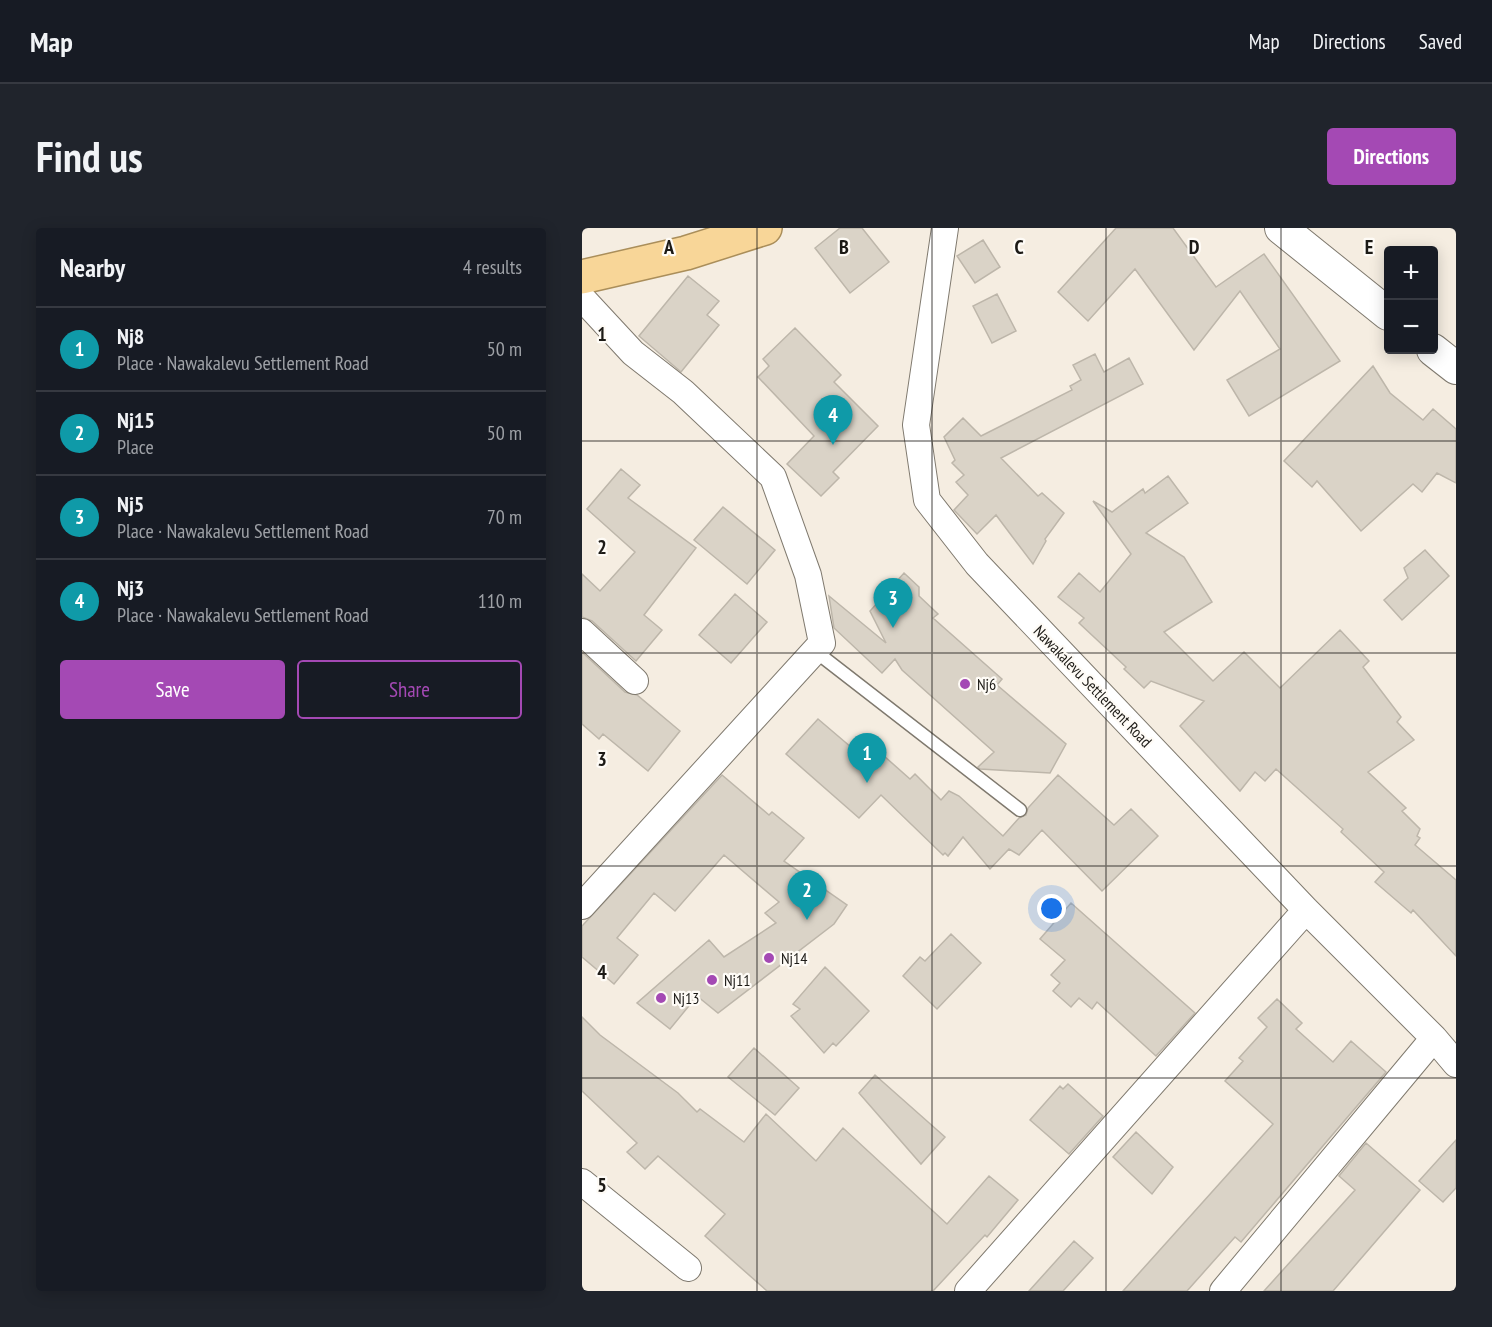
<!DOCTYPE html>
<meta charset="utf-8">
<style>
:root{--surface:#171b24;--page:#20242c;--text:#f1f3f6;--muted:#9ea1a6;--line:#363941;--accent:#a449b4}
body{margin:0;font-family:"PT Sans Narrow",sans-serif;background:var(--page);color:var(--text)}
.controls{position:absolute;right:18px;top:18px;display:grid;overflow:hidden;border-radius:6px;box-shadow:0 3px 15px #0003}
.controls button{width:54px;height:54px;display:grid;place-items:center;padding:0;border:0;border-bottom:2px solid var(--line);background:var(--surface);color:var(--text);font:30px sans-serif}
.you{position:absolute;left:470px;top:681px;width:21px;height:21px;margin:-15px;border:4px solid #fff;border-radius:50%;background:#1a73e8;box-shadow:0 0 0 9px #1a73e833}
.badge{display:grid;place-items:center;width:39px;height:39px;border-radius:50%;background:var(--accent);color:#fff;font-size:20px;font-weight:700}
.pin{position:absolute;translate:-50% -50px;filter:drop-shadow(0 2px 3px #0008)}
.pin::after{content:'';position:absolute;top:32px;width:21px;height:18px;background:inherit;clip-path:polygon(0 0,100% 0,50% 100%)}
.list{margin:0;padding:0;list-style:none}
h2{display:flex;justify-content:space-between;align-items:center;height:78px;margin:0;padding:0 24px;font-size:26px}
h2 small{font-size:20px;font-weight:400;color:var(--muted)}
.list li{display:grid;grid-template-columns:39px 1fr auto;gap:18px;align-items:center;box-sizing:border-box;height:84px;padding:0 24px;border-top:2px solid var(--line)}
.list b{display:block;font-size:22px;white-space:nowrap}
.list p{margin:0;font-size:20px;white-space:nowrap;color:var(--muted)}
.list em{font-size:20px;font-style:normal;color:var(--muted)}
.actions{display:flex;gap:12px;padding:18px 24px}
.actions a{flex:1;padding:14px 0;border:2px solid var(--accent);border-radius:6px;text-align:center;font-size:21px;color:var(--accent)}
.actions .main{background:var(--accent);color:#fff}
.map{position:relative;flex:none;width:874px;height:1063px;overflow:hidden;border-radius:6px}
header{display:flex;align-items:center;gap:36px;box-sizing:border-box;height:84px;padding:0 30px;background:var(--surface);border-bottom:2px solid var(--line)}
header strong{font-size:28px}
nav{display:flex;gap:33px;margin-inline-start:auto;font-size:21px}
.intro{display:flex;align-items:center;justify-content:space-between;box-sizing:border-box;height:144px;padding:0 36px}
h1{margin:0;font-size:42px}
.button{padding:15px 27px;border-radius:6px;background:var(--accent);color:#fff;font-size:21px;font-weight:700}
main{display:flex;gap:36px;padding:0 36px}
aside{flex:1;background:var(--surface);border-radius:6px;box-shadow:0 3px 15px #0003}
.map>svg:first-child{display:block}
.building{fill:#dad3c7;stroke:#bdb6aa;stroke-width:1.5}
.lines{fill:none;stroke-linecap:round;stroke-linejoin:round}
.service-casing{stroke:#7f796e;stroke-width:15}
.minor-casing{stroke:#7f796e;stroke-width:28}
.tertiary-casing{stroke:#7f796e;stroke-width:34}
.trunk-casing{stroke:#aa8e5a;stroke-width:36}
.service{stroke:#fff;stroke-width:12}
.minor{stroke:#fff;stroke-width:26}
.tertiary{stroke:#fff;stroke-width:32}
.trunk{stroke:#f8d698;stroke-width:33}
.grid{fill:none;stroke:#1c1a16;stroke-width:1.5;stroke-opacity:0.55}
.poi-dot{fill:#a449b4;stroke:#fefbf6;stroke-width:2}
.labels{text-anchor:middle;stroke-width:4.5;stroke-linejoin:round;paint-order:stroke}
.poi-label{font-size:16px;fill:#1c1a16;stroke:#fefbf6;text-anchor:start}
.street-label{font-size:16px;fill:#1c1a16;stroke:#fefbf6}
.grid-label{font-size:20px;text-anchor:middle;font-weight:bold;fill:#1c1a16;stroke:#fefbf6;stroke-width:4.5;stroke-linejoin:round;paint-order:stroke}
</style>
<header>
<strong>Map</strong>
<nav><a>Map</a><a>Directions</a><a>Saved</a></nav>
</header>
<div class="intro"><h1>Find us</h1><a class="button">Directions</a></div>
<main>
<aside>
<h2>Nearby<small>4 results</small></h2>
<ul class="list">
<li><span class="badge" style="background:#0f9aa8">1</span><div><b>Nj8</b><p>Place · Nawakalevu Settlement Road</p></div><em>50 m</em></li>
<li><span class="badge" style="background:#0f9aa8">2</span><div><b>Nj15</b><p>Place</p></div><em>50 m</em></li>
<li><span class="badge" style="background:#0f9aa8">3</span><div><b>Nj5</b><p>Place · Nawakalevu Settlement Road</p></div><em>70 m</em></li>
<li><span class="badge" style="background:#0f9aa8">4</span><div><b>Nj3</b><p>Place · Nawakalevu Settlement Road</p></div><em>110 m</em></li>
</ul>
<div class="actions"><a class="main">Save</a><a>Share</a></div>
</aside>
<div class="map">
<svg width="874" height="1063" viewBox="0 0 874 1063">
<rect width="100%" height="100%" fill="#f5ede1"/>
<path class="building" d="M258 0H280L307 34 268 65 233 20Z
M534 0H591L634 59 682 26 758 133 667 188 645 152 698 121 658 63 612 122 553 41 506 93 476 64Z
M401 12 418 39 393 55 375 28Z
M106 48 137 73 125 87 137 97 99 144 57 108Z
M415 66 434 103 410 115 391 78Z
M213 100 259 147 252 154 296 198 251 244 257 250 239 268 205 236 232 208 176 149 187 138 181 131Z
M513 126 522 144 547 130 561 156 419 230 456 268 460 265 482 285 463 311 464 313 451 336 414 287 395 306 372 282 386 267 374 254 382 247 370 235 373 232 362 209 381 190 399 208 490 162 488 158 499 152 491 137Z
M791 138 808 165 841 192 851 181 874 201V255L855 245 840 264 831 256 779 303 735 253 730 259 702 233Z
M39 241 58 257 46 270 114 320 62 387 80 402 54 433 10 393 0 389V346L18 363 53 324 5 281Z
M586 248 606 275 564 305 602 329 630 374 582 404 631 453 662 424 698 460 758 402 787 433 781 439 819 489 815 494 832 512 786 544 824 580 820 583 838 601 835 608 838 610 833 617 874 652V728L831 682 829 685 793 654 802 644 759 604 761 601 694 541 683 553 673 544 658 563 598 498 622 473 569 453 562 460 542 441 544 439 497 395 502 390 476 369 497 345 518 364 549 326 511 273 530 284 561 261 563 265Z
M141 279 193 322 165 356 112 312Z
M843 322 867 348 820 392 802 372 826 350 822 340Z
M322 345 337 359V368L356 386 351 390 420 451 415 457 484 516 468 545 398 541 396 539 412 524 320 442 313 431 300 445 252 400 247 368 304 415 288 383Z
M153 366 185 394 149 435 117 407Z
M0 424 43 464 55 467 98 503 66 543 21 506 17 511 0 496Z
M236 491 283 531 293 520 328 551 333 546 359 572 367 563 377 568 421 608 437 590 444 587 446 580 476 547 532 597 549 581 576 608 520 663 460 602 437 627 427 621 408 641 381 609 366 628 363 625 361 627 299 567 277 590 204 526Z
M140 547 187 587 190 584 222 610 202 633 265 677 252 696 136 785 115 768 88 801 55 775 127 712 142 729 194 695 183 685 197 674 142 627 93 683 72 665 35 710 56 727 32 756 0 729V698Z
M489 675 613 785 574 828 515 774 510 781 497 770 489 779 471 763 478 755 469 747 483 732 458 711Z
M369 706 399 735 355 781 321 748 338 729 343 733Z
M243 739 287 783 254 818 251 815 242 825 209 788 218 781 211 776Z
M695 771 720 795 714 801 751 834 769 813 804 844 659 1014 653 1009 605 1063H541L691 896 643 853 661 833 657 830 685 799 676 790Z
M0 789 18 807 96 865 115 884 118 881 162 914 184 886 234 933 261 900 365 996 407 948 436 972 405 1009 403 1007 351 1063H185L123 1008 143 986 76 928 63 941 45 924 55 915 0 863Z
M172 820 217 860 193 887 146 849Z
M293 847 363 909 339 936 277 865Z
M486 856 521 888 487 926 448 892 478 858 481 861Z
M554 904 591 939 570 966 531 929Z
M874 912V960L861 974 837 953Z
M784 915 838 962 751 1063H682L773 962 757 948Z
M492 1013 511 1030 481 1063H447Z"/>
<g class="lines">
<g class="service-casing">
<path id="service" d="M233 423 438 582"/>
</g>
<g class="minor-casing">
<path id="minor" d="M363 0 334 197 345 272 395 336 724 682 852 810 874 836
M0 70 51 125 101 164 191 249 226 347 240 415 0 678
M0 404 53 453
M0 954 106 1040
M386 1063 724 682
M641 1063 852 810"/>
</g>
<g class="tertiary-casing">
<path id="tertiary" d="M699 0 806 86
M851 122 874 140"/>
</g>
<g class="trunk-casing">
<path id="trunk" d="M0 49 104 25 183 0"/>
</g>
<use href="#service" class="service"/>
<use href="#minor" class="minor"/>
<use href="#tertiary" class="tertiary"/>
<use href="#trunk" class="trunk"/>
</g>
<path class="grid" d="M175 0V1063M350 0V1063M524 0V1063M699 0V1063M0 213H874M0 425H874M0 638H874M0 850H874"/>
<g class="poi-dot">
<circle cx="383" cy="456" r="6"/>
<circle cx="187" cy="730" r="6"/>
<circle cx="130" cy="752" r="6"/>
<circle cx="79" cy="770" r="6"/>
</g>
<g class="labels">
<g class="poi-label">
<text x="395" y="462">Nj6</text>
<text x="199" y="736">Nj14</text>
<text x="142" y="758">Nj11</text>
<text x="91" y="776">Nj13</text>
</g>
<g class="street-label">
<text transform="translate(511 458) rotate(46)" y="6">Nawakalevu Settlement Road</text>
</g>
</g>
<g class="grid-label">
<text x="87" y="26">A</text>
<text x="262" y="26">B</text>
<text x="437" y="26">C</text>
<text x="612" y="26">D</text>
<text x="787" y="26">E</text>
<text x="20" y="113">1</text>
<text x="20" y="326">2</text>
<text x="20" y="538">3</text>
<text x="20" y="751">4</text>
<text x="20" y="964">5</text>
</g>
</svg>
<div class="controls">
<button>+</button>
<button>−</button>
</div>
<div class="you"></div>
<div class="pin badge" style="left:285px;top:555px;background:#0f9aa8">1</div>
<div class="pin badge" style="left:225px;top:692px;background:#0f9aa8">2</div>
<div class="pin badge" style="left:311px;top:400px;background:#0f9aa8">3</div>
<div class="pin badge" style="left:251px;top:217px;background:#0f9aa8">4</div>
</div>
</main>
